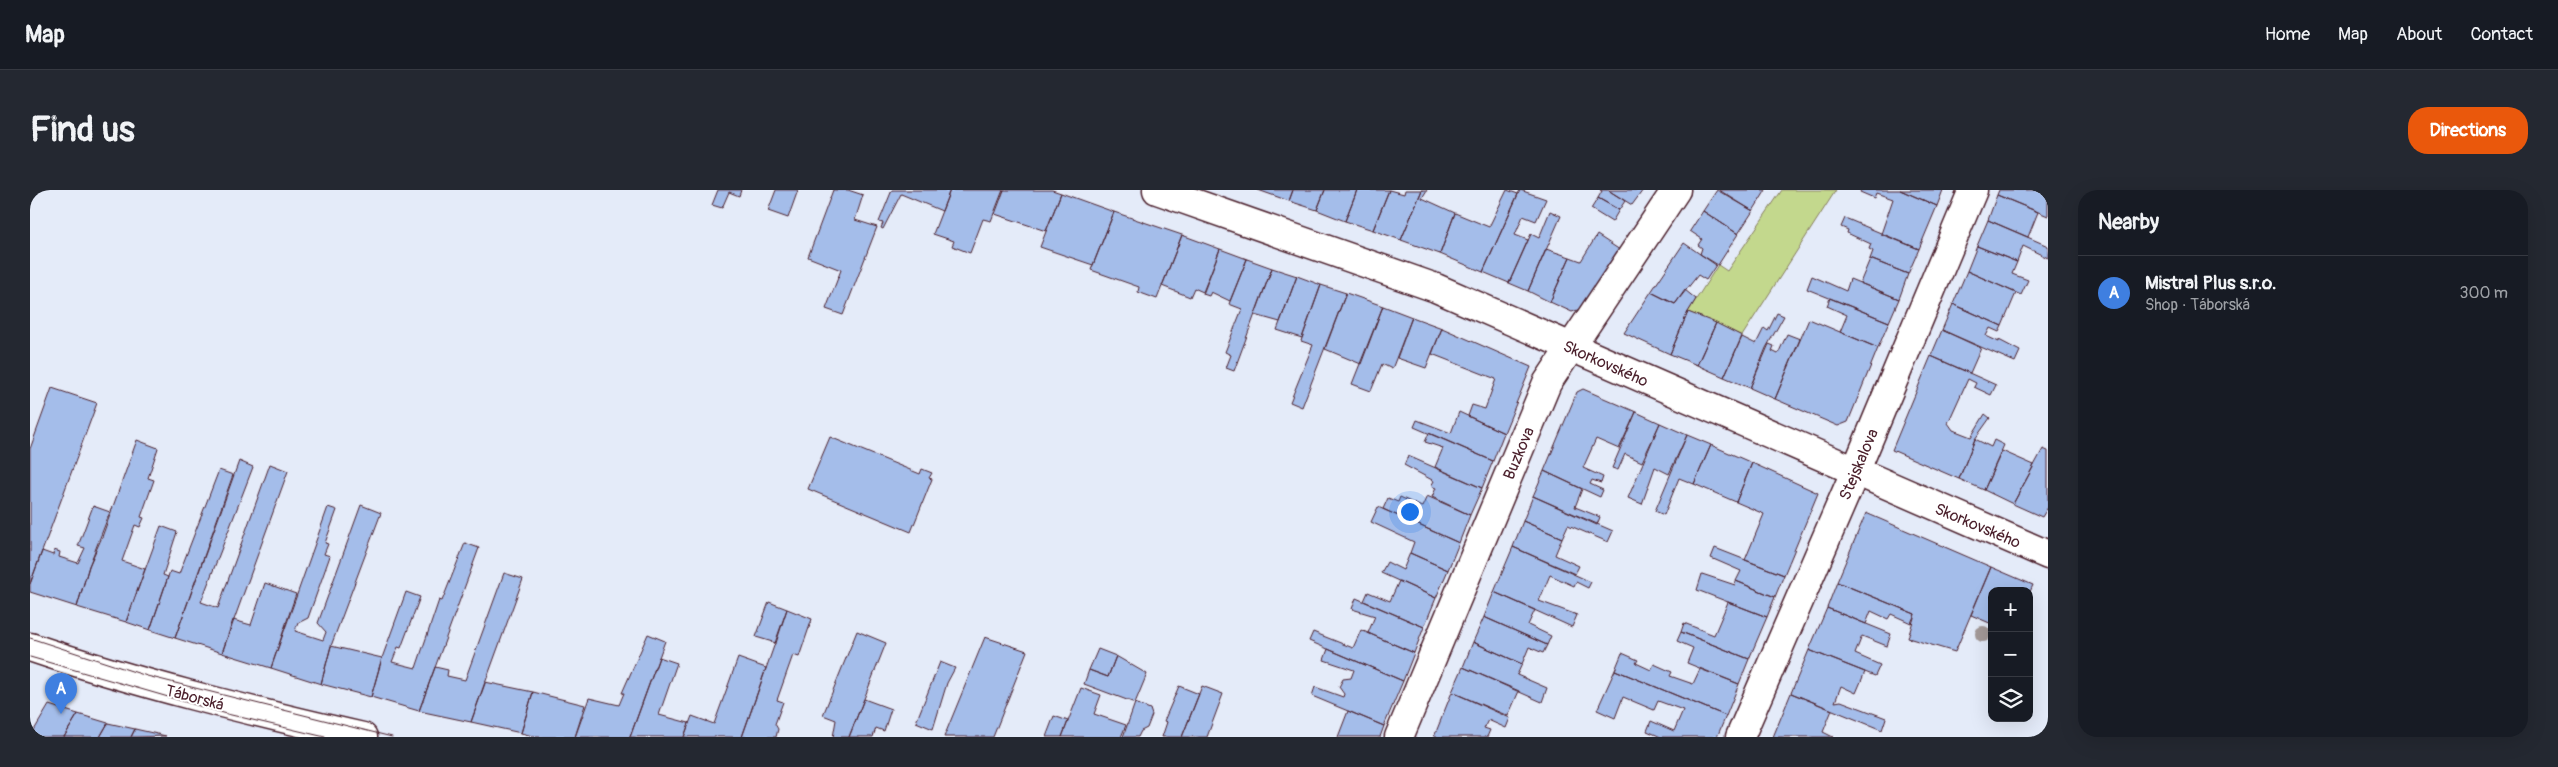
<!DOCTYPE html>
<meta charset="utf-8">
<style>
:root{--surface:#171b24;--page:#242831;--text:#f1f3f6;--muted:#9ea1a6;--line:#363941;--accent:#ea580c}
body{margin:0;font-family:Pangolin,sans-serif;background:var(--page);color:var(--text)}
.controls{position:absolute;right:15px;bottom:15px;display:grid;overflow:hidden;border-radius:10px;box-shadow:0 5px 20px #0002}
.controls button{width:45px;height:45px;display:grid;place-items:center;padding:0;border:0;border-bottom:1px solid var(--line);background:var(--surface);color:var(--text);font:25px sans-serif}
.you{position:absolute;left:1379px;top:321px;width:18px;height:18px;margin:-12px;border:4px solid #fff;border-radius:50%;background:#1a73e8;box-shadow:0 0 0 8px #1a73e833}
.badge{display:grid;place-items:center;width:32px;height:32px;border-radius:50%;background:var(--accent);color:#fff;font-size:16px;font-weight:700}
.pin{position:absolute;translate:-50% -41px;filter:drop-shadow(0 1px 2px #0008)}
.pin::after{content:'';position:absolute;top:26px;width:18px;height:15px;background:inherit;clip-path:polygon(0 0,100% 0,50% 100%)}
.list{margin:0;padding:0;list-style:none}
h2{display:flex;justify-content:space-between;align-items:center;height:65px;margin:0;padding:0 20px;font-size:21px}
h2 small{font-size:16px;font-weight:400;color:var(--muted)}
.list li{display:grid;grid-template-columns:32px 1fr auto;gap:15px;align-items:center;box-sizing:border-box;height:75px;padding:0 20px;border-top:1px solid var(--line)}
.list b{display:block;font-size:19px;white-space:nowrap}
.list p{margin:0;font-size:16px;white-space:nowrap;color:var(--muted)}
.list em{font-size:16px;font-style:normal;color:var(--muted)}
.icon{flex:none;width:28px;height:28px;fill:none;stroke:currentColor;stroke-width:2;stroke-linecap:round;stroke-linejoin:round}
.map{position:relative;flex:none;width:2018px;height:547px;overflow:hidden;border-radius:20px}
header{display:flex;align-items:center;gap:30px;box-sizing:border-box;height:70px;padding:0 25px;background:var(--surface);border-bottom:1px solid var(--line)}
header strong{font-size:24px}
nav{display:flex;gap:28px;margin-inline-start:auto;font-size:18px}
.intro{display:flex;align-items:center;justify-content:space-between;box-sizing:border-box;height:120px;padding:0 30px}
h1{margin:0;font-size:35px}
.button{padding:12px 22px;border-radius:20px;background:var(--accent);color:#fff;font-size:18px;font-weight:700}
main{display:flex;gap:30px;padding:0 30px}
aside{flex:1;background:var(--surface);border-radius:20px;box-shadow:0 5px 20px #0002}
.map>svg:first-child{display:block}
.green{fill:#c3d88d;stroke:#867c5c}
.building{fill:#a4bdea;stroke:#4a1f2b}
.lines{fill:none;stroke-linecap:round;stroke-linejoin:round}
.minor-casing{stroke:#4a1f2b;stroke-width:31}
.minor{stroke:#fff;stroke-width:28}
.tram{stroke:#4a1f2b;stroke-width:1}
.tree{fill:#a39998}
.labels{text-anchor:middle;stroke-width:4;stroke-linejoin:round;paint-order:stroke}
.street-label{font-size:16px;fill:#4a1f2b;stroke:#fff}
</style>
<header>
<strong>Map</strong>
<nav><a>Home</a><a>Map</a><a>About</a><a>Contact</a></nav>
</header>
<div class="intro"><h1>Find us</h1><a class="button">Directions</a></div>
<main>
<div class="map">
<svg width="2018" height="547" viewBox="0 0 2018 547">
<rect width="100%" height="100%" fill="#e4ebf9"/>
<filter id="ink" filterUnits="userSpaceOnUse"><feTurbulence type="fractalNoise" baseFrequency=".02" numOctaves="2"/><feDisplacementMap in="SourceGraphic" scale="10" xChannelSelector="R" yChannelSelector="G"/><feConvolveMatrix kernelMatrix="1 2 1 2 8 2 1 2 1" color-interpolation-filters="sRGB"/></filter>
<g filter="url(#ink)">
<path class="green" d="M1752 0H1806L1712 146 1658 122 1688 75 1697 81Z"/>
<path class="building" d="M688 0H711L709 6 699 2 692 18 682 15Z
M746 0H768L758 28 738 21Z
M803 0H818L833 5 825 30 847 37 813 125 796 119 811 80 778 67Z
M862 0H920L912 21 871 4 853 39 851 38 853 33 849 32Z
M920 0H973L961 31 953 29 940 63 922 56 924 51 903 44Z
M974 0H1022L1031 3 1016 41 965 24Z
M1228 0H1263L1259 11Z
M1263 0H1295L1287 20 1259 11Z
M1295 0H1327L1315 31 1287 20Z
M1327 0H1359L1343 40 1315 31Z
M1359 0 1374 4 1375 0H1392L1371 50 1343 40Z
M1392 0H1397L1392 8 1425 23 1410 64 1371 50Z
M1477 0 1488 4 1453 82 1410 64 1425 23 1459 37Z
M1490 0 1516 9 1506 31 1493 26 1485 45 1498 50 1479 93 1453 82Z
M1570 0H1578L1595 11 1589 20 1568 8 1572 1Z
M1578 0H1613L1602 15Z
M1687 0 1723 21 1708 44 1673 21Z
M1689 0H1736L1723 21Z
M1831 0H1870L1907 16 1889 59 1851 44 1863 9 1846 3 1844 8 1830 2Z
M1870 0H1913L1907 16Z
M1969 0H2018V26L1967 5Z
M1031 3 1084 22 1063 75 1010 57Z
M1967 5 2008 22 1998 47 1958 30Z
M1568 8 1589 20 1582 32 1561 19Z
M1520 21 1531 26 1498 101 1479 93 1501 44 1509 48Z
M1673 21 1708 44 1688 75 1670 64 1672 58 1668 55 1672 49 1660 41Z
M1084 22 1152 45 1127 109 1108 102 1109 97 1061 80Z
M1815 28 1889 59 1878 84 1840 69 1843 61 1839 59 1841 54 1817 43 1818 40 1811 37Z
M1958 30 2018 56V68L1993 56 1987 72 1947 56Z
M1152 45 1190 59 1173 102 1164 98 1160 107 1132 96Z
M1567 45 1590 60 1553 118 1542 122 1520 112 1540 67 1551 71Z
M1654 53 1686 75 1676 90 1668 85 1645 114 1621 102Z
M1947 56 1987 72 1982 84 1998 90 1991 105 1937 81Z
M1190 59 1217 69 1200 111 1181 102 1179 106 1173 104Z
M1516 59 1540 67 1520 112 1498 101Z
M1217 69 1242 78 1204 181 1196 178 1201 165 1195 162 1212 119 1199 114Z
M1840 69 1878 84 1869 109 1830 93Z
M1242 78 1267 86 1250 132 1225 125Z
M1937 81 1986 103 1972 136 1923 114Z
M1267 86 1291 95 1272 148 1247 140Z
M1782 86 1816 101 1820 89 1869 109 1859 132 1777 99Z
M1291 95 1316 103 1272 217 1260 212 1283 155 1271 151Z
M1655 100 1666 109 1658 122 1640 164 1594 143 1621 102 1645 114Z
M1316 103 1353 116 1331 174 1295 159Z
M1800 108 1859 132 1848 158 1810 142 1817 125 1797 116Z
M1923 114 1972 136 1969 142 1960 138 1956 146 1969 152V150L1990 161 1985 172 1912 140Z
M1353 116 1382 127 1362 179 1352 174 1341 201 1322 194Z
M1658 122 1686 133 1667 175 1640 164Z
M1747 123 1754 126 1736 158 1720 198 1694 187 1712 147 1726 154 1734 138 1738 141Z
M1382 127 1412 138 1396 178 1367 168Z
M1779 129 1848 158 1818 232 1808 236 1745 209Z
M1686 133 1712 146 1694 187 1667 175Z
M1412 138 1501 177 1474 243 1438 226 1442 215 1455 219 1466 189 1402 164Z
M1912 140 1951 158 1940 183 1901 166Z
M1757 144 1770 149 1745 209 1720 198 1739 154 1744 156 1742 161 1748 164Z
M1901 166 1966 195 1961 205 1944 197 1946 193 1938 189 1918 233 1923 240 1941 247 1955 224 1960 228 1945 249 1929 289 1862 260Z
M22 198 67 213 0 394V259Z
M1553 199 1606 222 1589 259 1566 249 1553 278 1573 287 1571 293 1562 290 1560 294 1573 300 1570 307 1514 281 1547 202Z
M1429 222 1474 243 1463 271 1384 237 1387 230 1421 243Z
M1606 222 1630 233 1612 272 1595 264 1588 280 1582 278Z
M1630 233 1657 245 1639 284 1625 277 1612 314 1598 308Z
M1399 243 1463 271 1452 298 1405 277 1413 258 1395 252Z
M1657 245 1681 255 1664 294 1649 288 1634 325 1625 321Z
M800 247 890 284 892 279 902 283 899 288 902 289 881 342 778 299Z
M1945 249 1961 257 1964 250 1974 255 1954 300 1929 289Z
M107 250 128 258 118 288 124 290 111 327 114 328 110 337 105 335 92 371 115 379 96 432 47 417 59 376 72 347Z
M1681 255 1722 273 1706 312 1664 294Z
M2013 259 2018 261V317L2012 327 1983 314Z
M1972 261 2004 275 1983 314 1954 300Z
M1378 266 1452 298 1440 325 1402 307 1406 298 1401 296 1404 291 1374 275Z
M209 271 223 277 171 412 188 418 240 274 258 281 192 463 145 448Z
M1722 273 1788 303 1754 385 1715 370 1734 324 1706 312Z
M189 280 203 285 145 448 120 440 140 381 149 384Z
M1514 281 1552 299 1545 317 1570 327 1567 335 1503 306Z
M1397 306 1440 325 1429 353 1353 319 1358 308 1368 312 1370 307 1392 317Z
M1503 306 1583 341 1578 352 1538 335 1532 348 1493 331Z
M331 315 351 323 301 456 291 494 241 478 298 317 307 320 295 353 298 354 294 364 300 366 278 428 268 433 265 441 293 450 296 442 288 433Z
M63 316 80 322 59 376 47 417 0 402V394L12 361 23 365 24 360 30 362 29 367 48 373 55 358 48 356Z
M1348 317 1429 353 1418 380 1380 363 1384 352 1341 332Z
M1836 323 1961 377 1925 462 1878 448 1885 424 1807 392Z
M1493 331 1532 348 1525 365 1549 376 1545 384 1483 357Z
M131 336 147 342 133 385 138 387 120 440 96 432Z
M435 353 449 358 389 521 341 507 352 468 376 402 390 407 371 458 368 457 362 472 386 478 409 410 412 411Z
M1483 357 1561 392 1558 398 1546 392 1544 396 1520 385 1509 411 1547 425 1542 437 1464 402Z
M1685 358 1754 385 1745 407 1706 391 1711 381 1681 368Z
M1380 363 1418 380 1406 408 1351 383 1357 372 1373 380Z
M1961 377 2003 395 1999 404V401H1962V434L1941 425Z
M474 383 493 389 441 532 389 521 405 477 418 480 417 486 435 490Z
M1672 384 1705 395 1706 391 1745 407 1737 427 1667 400Z
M1369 391 1406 408 1394 437 1334 411 1338 402 1360 411Z
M1807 392 1885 424 1881 433 1861 424 1858 429 1841 421 1836 434 1797 418Z
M235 393 266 404 241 478 192 463 203 430 221 435Z
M1464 402 1505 420 1498 435 1521 446 1517 455 1454 427Z
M1326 408 1394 437 1384 463 1338 443 1345 426 1322 419Z
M739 412 757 419 746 453 726 447Z
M1698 412 1737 427 1719 469 1651 442 1654 433 1684 445Z
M1797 418 1861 444 1857 456 1832 446 1825 464 1850 475 1845 486 1779 460Z
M757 419 782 429 769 467 763 465 747 510 753 512 745 534 748 539 746 547H712Z
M1454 427 1517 455 1513 463 1499 457 1492 474 1443 452Z
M1331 440 1384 463 1373 491 1279 451 1283 442 1323 458Z
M827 441 856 453 819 547H803L806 530 793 525Z
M1651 442 1719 469 1709 494 1657 473 1663 458 1647 451Z
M618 444 635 451 600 547H545L559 508 589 515 594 503H592Z
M955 447 997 461 963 547H914Z
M1443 452 1492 474 1487 485 1517 498 1512 512 1433 477Z
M301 456 352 468 341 507 291 494Z
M1068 459 1086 466 1078 487 1059 480Z
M1298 459 1373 491 1354 536 1282 506 1285 497 1313 507 1314 504 1309 497 1313 489 1321 488 1324 480 1294 470Z
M1779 460 1835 482 1826 503 1811 496 1805 512 1811 511 1856 528 1852 540 1761 503Z
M1592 463 1608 470 1606 473 1621 480 1624 474 1642 482 1640 486 1663 494 1670 479 1709 494 1696 526 1585 480Z
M1086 466 1117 484 1105 513 1054 494 1059 480 1078 487Z
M629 467 647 473 629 525 659 533 654 547H600Z
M708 468 736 478 712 547H654L662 526 684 534Z
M910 472 925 478 917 493 903 539 886 532Z
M1433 477 1489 501 1478 526 1422 502Z
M1585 480 1696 526 1687 547H1631L1617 541 1621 531 1644 541 1653 520 1628 511 1624 520 1593 507 1585 528 1567 520Z
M455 492 503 502 491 543 441 532Z
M1149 496 1169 504 1152 547H1132L1137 532 1134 531Z
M1172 496 1193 504 1177 547H1152Z
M1051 498 1071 505 1064 524 1096 535 1091 547H1032Z
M503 502 555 515 545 547H507L491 543Z
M1422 502 1480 528 1476 538 1458 530 1454 538 1460 540 1457 547H1404Z
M1761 503 1802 520 1793 542 1803 547H1743Z
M834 509 861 519 854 541 846 538 843 547H819Z
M1105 513 1120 519 1122 525 1117 538 1111 541 1108 547H1093Z
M19 515 48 524 34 547H0Z
M1318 521 1354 536 1350 547H1308Z
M48 524 78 533 70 547H34Z
M1024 526 1038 531 1032 547H1016Z
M78 533 105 539 101 547H70Z
M105 539 136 546 101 547Z"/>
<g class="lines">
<g class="minor-casing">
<path id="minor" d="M1127 0 1406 98 2018 365
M0 457C109 494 220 521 333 547
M1369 547 1517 193 1646 0
M1710 547 1825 282 1943 0"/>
</g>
<use href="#minor" class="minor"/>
<path class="tram" d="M0 448 117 486 362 547
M0 467 197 524 295 547"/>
</g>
<circle class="tree" cx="1953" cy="444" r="8"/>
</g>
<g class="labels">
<g class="street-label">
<text transform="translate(1576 173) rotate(24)" y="6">Skorkovského</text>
<text transform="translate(1488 263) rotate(-67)" y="6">Buzkova</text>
<text transform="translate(1828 274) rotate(-67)" y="6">Stejskalova</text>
<text transform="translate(1948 335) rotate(23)" y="6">Skorkovského</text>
<text transform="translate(165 507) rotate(15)" y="6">Táborská</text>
</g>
</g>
</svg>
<div class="controls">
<button>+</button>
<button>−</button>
<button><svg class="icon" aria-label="layers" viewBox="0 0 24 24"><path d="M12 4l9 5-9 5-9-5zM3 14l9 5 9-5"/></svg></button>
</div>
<div class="you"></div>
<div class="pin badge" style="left:31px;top:524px;background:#3f7fe0">A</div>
</div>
<aside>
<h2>Nearby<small></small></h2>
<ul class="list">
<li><span class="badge" style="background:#3f7fe0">A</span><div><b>Mistral Plus s.r.o.</b><p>Shop · Táborská</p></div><em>300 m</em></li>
</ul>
</aside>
</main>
